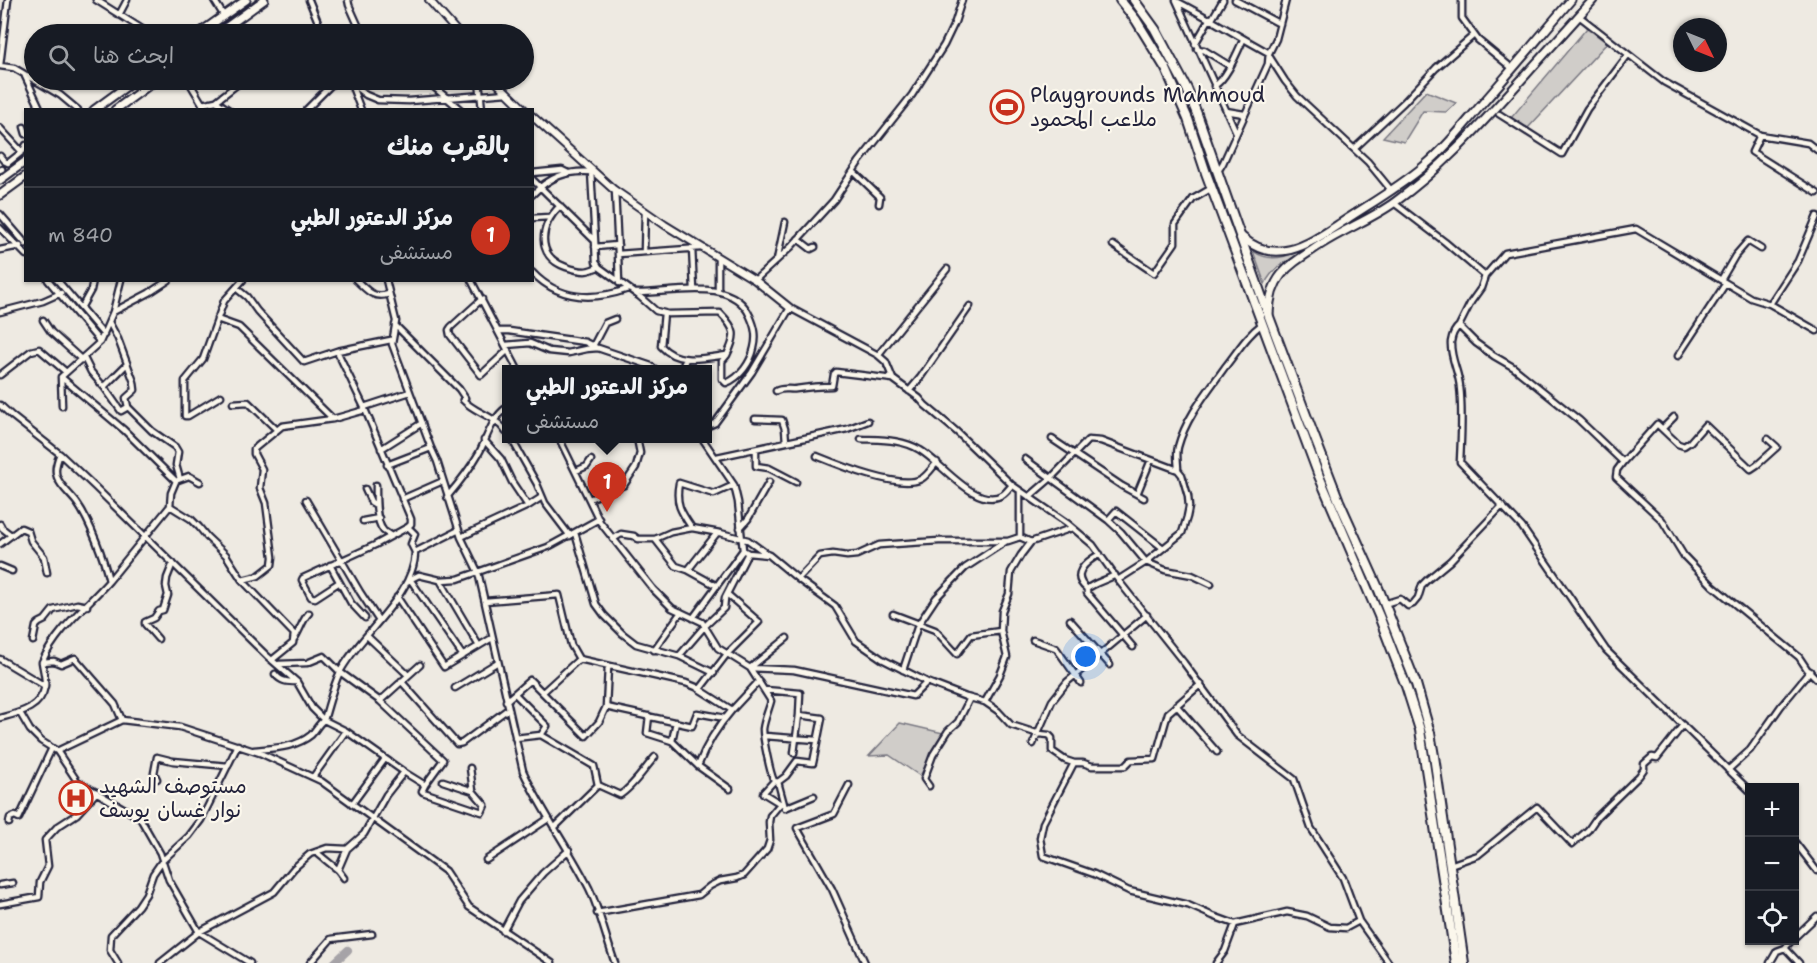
<!DOCTYPE html>
<html lang="ar">
<meta charset="utf-8">
<style>
:root{--surface:#171b24;--page:#242831;--text:#f1f3f6;--muted:#9ea1a6;--line:#363941;--accent:#c8321e}
body{margin:0;font-family:"Shantell Sans","Playpen Sans Arabic",sans-serif;background:var(--page);color:var(--text);direction:rtl}
.controls{position:absolute;right:18px;bottom:18px;display:grid;overflow:hidden;border-radius:0px;box-shadow:0 2px 4px #0004}
.controls button{width:54px;height:54px;display:grid;place-items:center;padding:0;border:0;border-bottom:2px solid var(--line);background:var(--surface);color:var(--text);font:30px sans-serif}
.compass{position:absolute;left:1673px;top:18px;width:54px;height:54px;border-radius:50%;background:var(--surface);box-shadow:0 2px 4px #0004;rotate:133deg}
.you{position:absolute;left:1086px;top:657px;width:21px;height:21px;margin:-15px;border:4px solid #fff;border-radius:50%;background:#1a73e8;box-shadow:0 0 0 9px #1a73e833}
.badge{display:grid;place-items:center;width:39px;height:39px;border-radius:50%;background:var(--accent);color:#fff;font-size:20px;font-weight:700}
.pin{position:absolute;translate:-50% -50px;filter:drop-shadow(0 2px 3px #0008)}
.pin::after{content:'';position:absolute;top:32px;width:21px;height:18px;background:inherit;clip-path:polygon(0 0,100% 0,50% 100%)}
.popup{position:absolute;left:502px;top:365px;width:210px;height:78px;box-sizing:border-box;display:grid;place-content:center;border-radius:0px;background:var(--surface);filter:drop-shadow(0 2px 4px #0005);font-size:20px;white-space:nowrap;color:var(--muted)}
.popup b{font-size:22px;color:var(--text)}
.popup::after{content:'';position:absolute;left:50%;top:100%;margin-left:-12px;border:12px solid transparent;border-top-color:var(--surface)}
.list{margin:0;padding:0;list-style:none}
h2{display:flex;justify-content:space-between;align-items:center;height:78px;margin:0;padding:0 24px;font-size:26px}
h2 small{font-size:20px;font-weight:400;color:var(--muted)}
.list li{display:grid;grid-template-columns:39px 1fr auto;gap:18px;align-items:center;box-sizing:border-box;height:96px;padding:0 24px;border-top:2px solid var(--line)}
.list b{display:block;font-size:22px;white-space:nowrap}
.list p{margin:0;font-size:20px;white-space:nowrap;color:var(--muted)}
.list em{font-size:20px;font-style:normal;color:var(--muted)}
.icon{flex:none;width:33px;height:33px;fill:none;stroke:currentColor;stroke-width:2;stroke-linecap:round;stroke-linejoin:round}
.map{position:relative;flex:none;width:1817px;height:963px;overflow:hidden;direction:ltr}
.search{position:absolute;background:var(--surface);box-shadow:0 2px 4px #0004;left:24px;top:24px;width:510px;height:66px;display:flex;align-items:center;gap:15px;box-sizing:border-box;padding:0 21px;border-radius:33px;color:var(--muted);font-size:22px}
.panel{position:absolute;background:var(--surface);box-shadow:0 2px 4px #0004;left:24px;top:108px;width:510px;height:174px;border-radius:0px;direction:rtl}
.map>svg:first-child{display:block}
.green{fill:#d0cdc9;stroke:#797882;stroke-width:1.5}
.lines{fill:none;stroke-linecap:round;stroke-linejoin:round}
.river{stroke:#a6a3a7;stroke-width:8}
.minor-casing{stroke:#22223b;stroke-width:9}
.tertiary-casing{stroke:#22223b;stroke-width:10}
.secondary-casing{stroke:#22223b;stroke-width:11}
.primary-casing{stroke:#22223b;stroke-width:12}
.minor{stroke:#fbf7ec;stroke-width:4.5}
.tertiary{stroke:#fbf7ec;stroke-width:6}
.secondary{stroke:#fbf7ec;stroke-width:7}
.primary{stroke:#fbf7ec;stroke-width:8}
.labels{text-anchor:middle;stroke-width:4.5;stroke-linejoin:round;paint-order:stroke}
.poi-label{font-size:21px;fill:#22223b;stroke:#fbf7ec;text-anchor:start}
</style>
<div class="map">
<svg width="1817" height="963" viewBox="0 0 1817 963">
<rect width="100%" height="100%" fill="#eeeae2"/>
<filter id="ink" filterUnits="userSpaceOnUse"><feTurbulence type="fractalNoise" baseFrequency=".0167" numOctaves="2"/><feDisplacementMap in="SourceGraphic" scale="12" xChannelSelector="R" yChannelSelector="G"/><feConvolveMatrix kernelMatrix="1 2 1 2 8 2 1 2 1" color-interpolation-filters="sRGB"/></filter>
<g filter="url(#ink)">
<path class="green" d="M1587 28 1607 43 1527 129 1511 118Z
M1426 91 1456 103 1446 112 1423 111 1404 142 1383 137Z
M1001 93 1023 109 1013 121 992 105Z
M1320 240C1305 257 1277 258 1265 284L1253 251C1275 267 1299 251 1320 240Z
M900 723 943 733 920 776 889 755 869 756Z"/>
<g class="lines">
<path class="river" d="M334 963 348 950"/>
<g class="minor-casing">
<path id="minor" d="M96 0 150 34
M214 0 224 16
M309 0 323 34
M348 0 349 5 362 34
M1176 0 1236 132
M1235 0 1280 24
M1462 0V18L1478 40 1513 69
M1178 2C1209 18 1238 36 1269 53
M119 15 127 0
M1579 16 1664 82 1760 135 1808 143 1817 150
M1212 19 1223 0
M1195 44 1210 18
M1197 49 1204 50 1230 66
M1269 56 1285 81 1297 96 1368 162 1391 190
M0 65 8 0
M0 66 14 68 60 95 78 110
M25 76 41 110
M188 80 206 110
M351 80 357 88 366 95 378 100 409 101 507 93
M420 80 434 87 461 110
M479 80 482 110
M351 84 361 110
M1214 86C1226 80 1237 53 1243 40
M216 101 243 80
M202 104 216 101 229 110
M306 110 336 80
M1226 111 1244 114
M1499 114 1562 154 1587 109 1628 55
M24 127 26 134
M0 128 22 152
M1760 135 1752 152 1817 193
M1354 149 1404 102 1436 68 1474 35
M0 156 4 161 8 163 23 151 26 145
M1217 169 1220 168 1223 163 1268 64 1269 53 1276 39 1286 0
M0 170 2 169
M591 171 595 241
M853 171 880 197 879 204
M532 173 562 170 568 173
M532 179 595 241 596 262 599 267 639 296 656 311 668 314 720 313C736 329 737 335 727 355 703 358 678 365 661 346L664 313
M615 190 618 254 701 248
M532 195C549 177 567 170 592 172
M1394 203 1445 242 1485 276
M560 206C540 225 535 256 566 267 572 269 579 271 585 271 589 271 595 268 599 267
M0 214 26 244
M532 218 549 217
M0 228 26 255
M798 239 811 249 815 247
M1113 245 1154 273 1175 243V224L1193 199 1212 188
M595 247 618 245
M692 248 694 290
M0 250 20 246
M644 252 645 211
M618 254 619 283
M718 258V291
M777 260 785 222
M532 272C559 301 593 301 628 289
M48 280 100 342
M57 280 104 335
M356 280C368 291 373 299 389 294
M386 280 396 321 392 344 431 448 437 461 461 537 478 572 523 771C542 812 569 848 589 888 600 911 606 939 615 963
M471 280 518 370
M755 280 791 247 834 200 859 162 912 95 944 45 955 22 962 0
M1721 280 1735 256 1748 241 1761 249
M236 288 247 297 257 311 304 362 337 351 391 340
M635 293C671 294 732 275 750 316 755 327 757 336 754 348 751 362 740 378 726 383L722 379V361L727 355
M482 299 451 327 449 330 450 335 481 375 508 350
M1770 304 1798 261 1817 216
M81 308 91 290 93 280
M0 312 43 301 61 293
M113 312 149 293 169 280
M217 319 239 327 333 419
M43 320 51 332 82 360
M109 322 118 339 134 382 135 390 126 398 128 407 152 431 175 447 178 452 176 465 180 479
M1262 324C1246 336 1237 352 1225 367 1208 391 1186 417 1178 447 1176 454 1178 463 1178 470L1182 475 1188 496 1189 507 1187 517 1182 533 1146 562 1118 580 1184 663 1237 735 1294 779 1311 828 1343 878 1359 921 1389 963
M395 325 459 389 465 398 463 400C475 413 496 416 506 432
M1459 326C1454 330 1452 335 1451 342 1450 358 1459 372 1460 387 1463 412 1461 437 1460 462L1522 527 1606 650 1750 791
M498 331H509L585 342 595 347
M1817 331 1770 304 1751 298 1636 229 1505 253 1485 276 1481 288 1471 302 1459 326 1476 343 1494 356 1513 367 1579 420 1623 462 1617 470 1616 477 1662 520 1684 556 1713 586 1799 657 1807 669 1817 679
M506 345 530 343 549 351 568 353 586 349 598 348 651 366 656 370
M593 346 605 323 615 319
M337 351 364 407 411 519V524L408 527
M878 355 947 269
M1678 356 1726 283
M84 358 91 372 104 387 121 411 128 407
M681 370 686 359
M0 375 31 351 39 349 66 372
M61 377 124 430 176 481 171 493 170 506 109 581
M104 387 127 364
M776 391C783 387 789 390 796 389 809 387 819 386 832 386L834 374 836 372 893 379
M909 391 920 378 970 306
M221 396 188 416H185V381L203 359 224 301 243 280
M233 403 248 402 277 430
M0 405 12 416 60 454 95 487 267 656 297 682 312 708 324 720 346 731 404 772 425 785 422 791 423 792 482 812 485 805 473 791 443 781
M62 406 61 377 100 342 113 312 121 280
M364 407 410 392
M755 419 782 420 785 429 786 442
M708 426 715 423 752 372 790 308 878 355 886 362 893 379 919 398 925 405 957 432 1012 485 1067 523 1093 545 1118 580
M1663 428 1674 417
M511 438 537 484 545 503 570 536
M559 438 600 522 653 589 672 608 702 622 718 648 750 668 794 670 913 696 927 682
M861 439C881 440 902 439 920 450 941 462 976 510 1002 495 1006 493 1009 488 1012 485
M1052 439 1122 486 1144 498
M484 440 501 459 512 482 528 506
M381 449 422 423
M756 449V466L769 468 796 482
M817 456C839 465 900 490 921 479 927 476 933 467 937 462
M717 457 847 429 868 421
M1025 459 1108 520 1121 532 1146 562 1165 570 1192 575 1211 584
M1623 462 1657 424 1678 444 1684 446 1690 442 1705 425 1751 469 1757 465 1777 447 1768 439
M387 465 431 448
M576 471 587 466 591 460
M178 480 189 476 200 482
M376 485C376 497 375 520 383 530 384 532 389 534 391 536
M365 489 371 502 376 505
M1137 494 1151 460
M447 497C459 483 470 469 479 453 487 438 492 418 506 408
M1029 497 1051 478 1088 440 1101 441 1178 470
M402 499 443 481
M589 499 624 485 636 467 640 453 637 438
M306 500 360 592 379 621
M170 506 191 519 199 527 207 537 226 555 242 580 294 634 293 643 272 660
M1108 520 1116 511 1163 548
M363 521 379 518
M0 524 2 528 11 535
M408 527 415 534 411 544 415 552
M692 528C681 512 675 504 679 483L714 494 734 485
M740 528 748 519 769 482
M575 533 596 604 604 615 623 634 636 644 679 656 704 627 724 608 725 598 727 594
M461 537 528 506 542 497
M1020 537V491
M613 539 621 534 634 536 638 539H655L671 532 692 528 720 533 748 540 767 554
M655 539 676 566 688 570 717 586
M0 544 21 528 28 531 31 541 44 557 47 573
M743 550 748 553 769 555 798 579 835 606 856 641 882 659 927 682 966 697 985 702 998 711 1011 725 1039 734 1049 735 1052 738V751L1065 760 1074 763 1043 823 1040 838 1043 856 1094 874 1129 891 1188 905 1213 916 1235 924 1287 912 1307 916 1330 927 1346 928 1359 921
M1100 554C1085 562 1070 575 1087 589V593L1133 647
M330 565 351 603 365 618
M0 566 12 571
M688 570 717 533
M798 579 820 556 833 554 847 556 857 555 879 545 939 541H1008L1020 537 1031 542 1072 528
M242 580 258 576 272 565 273 557 266 503 260 488 262 469 254 454V449L282 426 333 419 365 410
M409 580 419 575 440 580 458 579 548 547 599 519
M409 580 412 582 463 656
M440 580 479 646
M338 583 315 598 311 597 302 580 303 578 375 545 408 527
M1087 589C1093 583 1107 580 1115 575
M397 597 444 667 492 638
M485 601 559 595 571 645 579 659
M1384 604 1400 599 1408 606 1413 604 1418 598 1422 585 1427 580 1450 561 1502 506
M893 614 935 630 957 654 971 635 1001 631
M693 618 743 550 738 502 734 485 702 438
M1070 620 1110 665
M367 636 408 675
M158 639 145 624V622L154 618 159 611 163 610 168 595 166 586 167 578 173 563
M294 639C300 631 302 620 309 613
M1033 640 1056 648 1081 683
M33 641 36 626 39 623 45 620 53 610 77 604 87 606
M654 650 681 612
M679 656 714 673
M0 659 45 686
M42 662C57 629 86 607 109 581 104 559 90 521 77 503 71 495 60 486 57 477 54 469 57 461 60 454
M279 664 307 663 324 656 340 672 380 701 443 760 425 785
M608 667 606 707 692 726 697 713 725 718
M903 670 918 625 936 598 965 568 1005 542
M275 674C281 682 288 682 297 682
M401 681 457 744 462 743 508 709
M455 688 498 662
M700 689 727 654 759 622 727 594 748 553
M765 690 800 693 799 715 794 753
M543 692 579 659 686 683 696 687 732 710 759 681
M515 694 547 726 541 735
M380 701 420 665
M506 701 530 680 586 736 599 722 606 707
M985 702 1000 675 1007 657 1001 631 1002 611 1009 594 1011 572 1021 555 1031 542
M1176 705 1217 752
M20 713 30 730 41 741 57 751 77 781 140 818 160 853 169 880 199 932 250 963
M649 716 647 733 672 741 676 722
M0 718C18 713 41 709 45 686 46 679 43 669 42 662L54 661 61 664 75 658 115 704 122 720
M765 736 817 740
M515 738 541 735 594 766 598 785
M672 741 698 766
M1033 744 1052 701 1067 682 1147 615
M254 750C274 748 295 748 311 735 316 730 318 724 324 720 329 704 333 686 340 672 359 635 415 595 415 552L459 530
M57 751 122 720 180 727 260 753 321 781 445 871 469 907 552 963
M1074 763H1083L1092 766H1125L1131 760 1155 759 1168 713 1201 684
M470 768 473 791
M1728 770 1750 750 1781 706 1810 671
M313 777 346 731
M157 779 154 773 157 757 173 761 228 766
M774 781 763 793 781 804
M778 782 774 781C770 773 763 738 763 729 764 720 769 709 771 701L750 668 787 638
M849 785 834 814 797 828 832 889 865 963
M929 786 924 779 933 755 948 731 958 722 970 698
M730 789 698 766C706 745 718 726 732 710
M352 804 385 759
M785 808 778 782 786 776 797 761 813 763 822 718 799 715
M785 808 814 796
M9 823 10 818 15 816 19 818 52 748
M554 828 598 785 620 795C634 786 644 769 655 757
M1794 841 1817 871
M316 852 338 870 347 849
M486 860 548 819
M1450 865 1478 855 1537 807 1572 844 1588 830 1597 817 1639 776 1644 769V764L1652 757 1657 758 1683 725
M338 870 344 878
M0 885 13 883
M0 904 39 897 40 882 48 866 45 840 57 827 77 814 97 792
M597 913 699 895 710 886 720 881 737 878 744 875 767 849 770 840 769 822 770 816 780 804
M503 931 519 901 543 873 569 850
M1794 938 1817 916
M1785 948 1799 963
M118 963 110 950 111 935 138 906 146 894 153 874 162 861 189 836 201 820 238 745
M160 963 199 932 274 892 294 868 310 854 327 848 347 849 364 834 386 795 404 772
M310 963 331 939 372 934
M1216 963 1225 951 1235 924
M1770 963 1777 951 1785 948 1792 940"/>
</g>
<g class="tertiary-casing">
<path id="tertiary" d="M429 0 459 34
M494 80 525 110
M532 116 613 189 665 225 755 280 790 308"/>
</g>
<g class="secondary-casing">
<path id="secondary" d="M198 34 246 0
M217 34 264 0
M94 110 135 80
M115 110 156 80
M0 180 26 161
M0 195 26 176
M1241 236C1278 270 1314 240 1347 219 1373 202 1399 187 1423 167 1445 149 1463 126 1482 104 1512 70 1541 35 1571 0
M1269 314C1270 274 1290 265 1320 245 1344 229 1372 219 1395 202 1444 167 1483 122 1523 78 1546 52 1570 26 1593 0"/>
</g>
<g class="primary-casing">
<path id="primary" d="M1120 0 1136 20 1166 69 1188 119 1206 173 1297 417 1319 476 1379 616 1406 686 1420 730 1456 963
M1134 0 1155 29 1187 89 1197 114 1265 306 1306 415 1339 501 1379 590 1416 684 1430 733 1434 756 1464 963"/>
</g>
<use href="#minor" class="minor"/>
<use href="#tertiary" class="tertiary"/>
<use href="#secondary" class="secondary"/>
<use href="#primary" class="primary"/>
</g>
</g>
<defs>
<g id="stadium-ring" transform="scale(1.725)"><circle r="9.5" fill="#fbf7ec" stroke="#c8321e" stroke-width="1.5"/><path d="M0-5a6.5 5 0 1 0 0 10a6.5 5 0 1 0 0-10ZM-3.5-1.8h7v3.6h-7Z" fill="#c8321e"/></g>
<g id="hospital-ring" transform="scale(1.725)"><circle r="9.5" fill="#fbf7ec" stroke="#c8321e" stroke-width="1.5"/><path d="M-5-5h3v3.5h4V-5h3V5h-3V1.5h-4V5h-3Z" fill="#c8321e"/></g>
</defs>
<g fill-rule="evenodd">
<use href="#stadium-ring" x="1007" y="107"/>
<use href="#hospital-ring" x="76" y="798"/>
</g>
<g class="labels">
<g class="poi-label">
<text x="1030" y="102">Playgrounds Mahmoud<tspan x="1030" dy="24">ملاعب المحمود</tspan></text>
<text x="99" y="793">مستوصف الشهيد<tspan x="99" dy="24">نوار غسان يوسف</tspan></text>
</g>
</g>
</svg>
<div class="controls">
<button>+</button>
<button>−</button>
<button><svg class="icon" aria-label="locate" viewBox="0 0 24 24"><circle cx="12" cy="12" r="6"/><path d="M12 2v4M12 18v4M2 12h4M18 12h4"/></svg></button>
</div>
<svg class="compass" viewBox="-18 -18 36 36"><path d="M0-13l5 13h-10z" fill="#e53935"/><path d="M0 13l5-13h-10z" fill="#9ea1a6"/></svg>
<div class="you"></div>
<div class="pin badge" style="left:607px;top:512px">1</div>
<div class="popup"><b>مركز الدعتور الطبي</b>مستشفى</div>
<div class="search"><svg class="icon" aria-label="search" viewBox="0 0 24 24"><circle cx="10" cy="10" r="6"/><path d="M15 15l6 6"/></svg>ابحث هنا</div>
<section class="panel">
<h2>بالقرب منك<small></small></h2>
<ul class="list">
<li><span class="badge">1</span><div><b>مركز الدعتور الطبي</b><p>مستشفى</p></div><em>840 m</em></li>
</ul>
</section>
</div>
